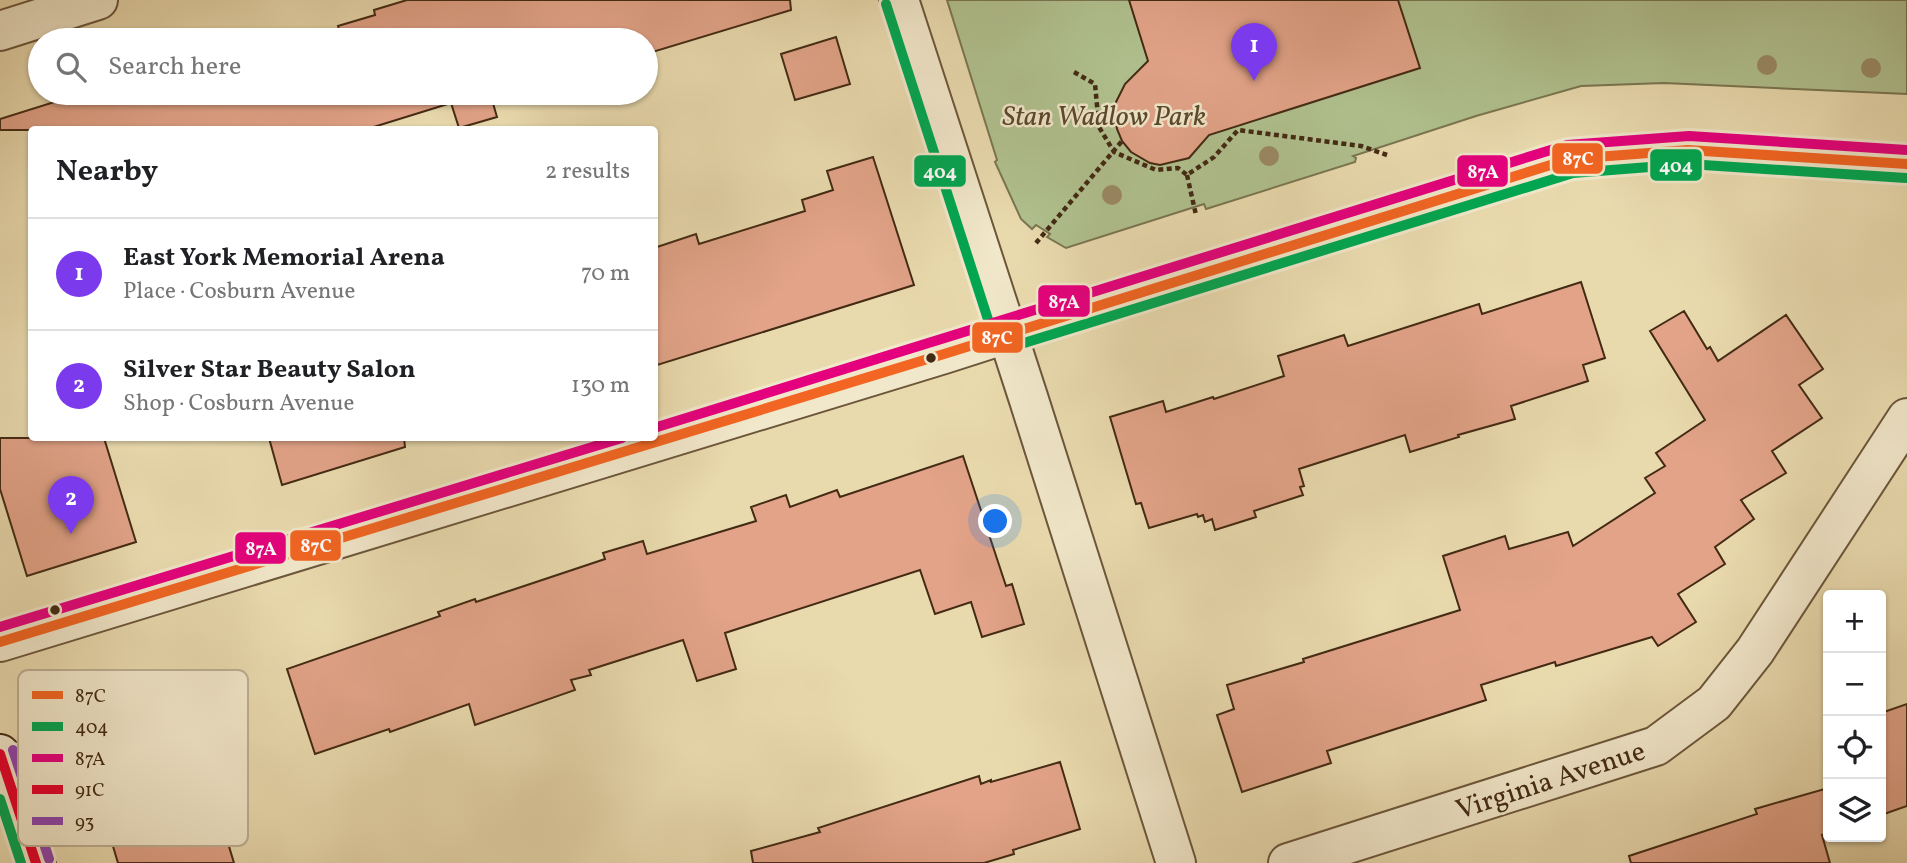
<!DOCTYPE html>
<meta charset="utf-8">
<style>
:root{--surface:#fff;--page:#f6f6f6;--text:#202124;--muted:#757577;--line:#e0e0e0;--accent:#7c3aed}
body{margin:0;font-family:Vollkorn,serif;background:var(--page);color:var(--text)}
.controls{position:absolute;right:21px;bottom:21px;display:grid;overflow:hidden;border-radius:7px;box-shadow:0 2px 5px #0004}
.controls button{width:63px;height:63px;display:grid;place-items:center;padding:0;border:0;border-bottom:2px solid var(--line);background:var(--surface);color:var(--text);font:35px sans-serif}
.you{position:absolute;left:996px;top:522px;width:24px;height:24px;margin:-18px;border:5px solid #fff;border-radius:50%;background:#1a73e8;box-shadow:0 0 0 10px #1a73e833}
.badge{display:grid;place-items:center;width:46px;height:46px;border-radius:50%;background:var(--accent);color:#fff;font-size:23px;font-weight:700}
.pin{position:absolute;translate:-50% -58px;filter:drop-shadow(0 2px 4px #0008)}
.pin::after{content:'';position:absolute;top:37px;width:24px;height:21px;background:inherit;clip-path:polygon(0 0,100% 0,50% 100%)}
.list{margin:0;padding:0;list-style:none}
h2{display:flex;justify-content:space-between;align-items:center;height:91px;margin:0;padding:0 28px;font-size:30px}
h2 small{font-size:23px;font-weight:400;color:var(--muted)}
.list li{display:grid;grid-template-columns:46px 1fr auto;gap:21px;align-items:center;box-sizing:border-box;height:112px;padding:0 28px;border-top:2px solid var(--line)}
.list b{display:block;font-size:26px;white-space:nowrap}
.list p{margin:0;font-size:23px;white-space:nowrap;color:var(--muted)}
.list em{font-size:23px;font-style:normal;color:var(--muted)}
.icon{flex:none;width:38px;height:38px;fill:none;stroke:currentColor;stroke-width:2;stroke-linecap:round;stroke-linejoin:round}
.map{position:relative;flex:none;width:1907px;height:863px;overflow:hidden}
.search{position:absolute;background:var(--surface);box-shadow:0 2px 5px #0004;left:28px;top:28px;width:630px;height:77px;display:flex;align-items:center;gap:18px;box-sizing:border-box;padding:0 24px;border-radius:38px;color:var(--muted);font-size:26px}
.panel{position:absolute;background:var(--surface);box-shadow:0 2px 5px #0004;left:28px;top:126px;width:630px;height:315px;border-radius:7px}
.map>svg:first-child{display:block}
.green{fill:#b0c18f;stroke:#7a7651;stroke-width:2}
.building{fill:#e2a388;stroke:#432a13;stroke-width:2}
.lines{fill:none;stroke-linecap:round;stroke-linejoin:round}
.minor-casing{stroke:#6c563a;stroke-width:42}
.tertiary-casing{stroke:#6c563a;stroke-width:42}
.secondary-casing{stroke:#432a13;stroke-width:42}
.path{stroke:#432a13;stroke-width:4.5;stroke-dasharray:5 3.5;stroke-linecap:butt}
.minor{stroke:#f1e7ca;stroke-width:38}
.tertiary{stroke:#f1e7ca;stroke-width:38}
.secondary{stroke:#f1e7ca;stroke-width:38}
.bus-1-casing{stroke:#f1e7ca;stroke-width:16}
.bus-2-casing{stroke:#f1e7ca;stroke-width:16}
.bus-3-casing{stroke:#f1e7ca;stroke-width:16}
.bus-4-casing{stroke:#f1e7ca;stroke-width:16}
.bus-5-casing{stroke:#f1e7ca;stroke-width:16}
.bus-1{stroke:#f26522;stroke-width:10}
.bus-2{stroke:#00a651;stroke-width:10}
.bus-3{stroke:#e5007d;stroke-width:10}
.bus-4{stroke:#e4002b;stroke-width:10}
.bus-5{stroke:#8e44ad;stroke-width:10}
.tree{fill:#9a8a66}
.bus-dot{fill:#432a13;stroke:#f1e7ca;stroke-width:2.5}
.labels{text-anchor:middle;stroke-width:5;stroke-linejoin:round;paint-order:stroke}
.park-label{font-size:28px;font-style:italic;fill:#59482c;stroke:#f1e7ca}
.street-label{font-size:28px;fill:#432a13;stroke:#f1e7ca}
.key{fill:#f1e7ca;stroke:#bdae93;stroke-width:2}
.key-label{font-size:19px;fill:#432a13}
.line-badge{stroke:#f1e7ca;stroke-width:2.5}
.badge-label{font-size:19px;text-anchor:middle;font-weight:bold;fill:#fff}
</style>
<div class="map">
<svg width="1907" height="863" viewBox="0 0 1907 863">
<rect width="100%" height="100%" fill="#e9daae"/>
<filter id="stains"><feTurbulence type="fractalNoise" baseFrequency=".00286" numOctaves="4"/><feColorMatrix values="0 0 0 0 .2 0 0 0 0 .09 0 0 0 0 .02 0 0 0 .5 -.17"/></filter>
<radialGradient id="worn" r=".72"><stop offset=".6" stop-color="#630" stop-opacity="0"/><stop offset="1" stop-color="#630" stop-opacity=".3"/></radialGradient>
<path class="green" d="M947 0H1907V94L1664 83 1581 86 1476 116 1353 156 1356 158 1355 162 1206 209 1204 204 1066 248 1047 237 1050 234 1036 225 1032 229 1021 219 995 162 997 160Z"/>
<path class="building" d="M407 0H790L791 10 646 54V40H342L338 26 375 15 374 10Z
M1129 0H1398L1420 68 1209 135 1189 158 1160 165 1150 163 1131 152 1122 141 1117 129 1115 118 1116 102 1125 84 1148 61Z
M836 37 850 84 795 100 781 54Z
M83 93H490L497 117 459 128 451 103 364 130H0V119Z
M873 157 914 285 654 366V248L696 234 699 244 805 211 802 200 833 190 827 171Z
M1581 282 1605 358 1583 365 1588 381 1511 406 1515 419 1458 435 1459 437 1410 452 1405 435 1299 469 1304 486 1300 487 1303 495 1254 511 1256 517 1215 530 1212 519 1205 522 1203 515 1198 517 1197 514 1149 528 1141 503 1136 504 1110 417 1163 401 1166 412 1213 397 1214 399 1284 376 1278 356 1344 335 1348 346 1479 304 1482 314Z
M1684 311 1707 349 1710 347 1718 361 1786 315 1823 369 1799 385 1822 418 1772 451 1786 473 1741 500 1754 519 1715 547 1725 564 1678 594 1696 622 1658 646 1652 637 1556 666 1555 662 1481 685 1486 700 1327 751 1331 763 1242 792 1217 715 1234 709 1227 685 1304 662 1303 659 1460 610 1443 556 1505 536 1509 549 1568 532 1573 546 1655 493 1645 478 1665 466 1656 453 1705 420 1650 331Z
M0 438H104L136 542 27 576 0 489Z
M269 438H404L405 447 282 485Z
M963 456 1006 586 1012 584 1024 624 982 637 971 602 935 614 920 570 725 633 736 669 697 681 683 640 589 670 591 675 571 680 575 690 475 725 469 704 390 732 389 729 315 754 287 669 440 616 438 612 475 599 476 602 605 559 603 553 643 541 647 554 756 521 751 507 786 495 790 507 837 490 840 497Z
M177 686 187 719 191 718 204 759 203 760 234 863H118L85 752 88 751 77 717 85 714V712Z
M1907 704V806L1881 815V713Z
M1060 762 1080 829 1013 850 1014 854 984 863H753L751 851 820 832 818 828 979 776 981 784 991 780V782Z
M1828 788V833L1822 835 1830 863H1631L1629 856 1757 814 1755 809Z"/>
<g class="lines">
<g class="minor-casing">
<path id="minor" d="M899 0 1029 400 1176 863
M0 31 98 0
M1288 863 1656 746 1714 703 1755 651 1907 418"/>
</g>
<g class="tertiary-casing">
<path id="tertiary" d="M0 642 944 354 1059 317 1570 159 1688 150 1907 164"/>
</g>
<g class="secondary-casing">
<path id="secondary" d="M0 754 36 863"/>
</g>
<path class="path" d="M1074 72 1095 84 1099 127 1114 152 1156 170 1178 168 1187 175 1214 157 1238 130 1361 146 1387 155
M1187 175 1196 215
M1036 243 1122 141"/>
<use href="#minor" class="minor"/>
<use href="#tertiary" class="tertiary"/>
<use href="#secondary" class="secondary"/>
<g class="bus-1-casing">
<path id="bus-1" d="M0 642 944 354 1570 159 1688 150 1907 164"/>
</g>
<g class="bus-2-casing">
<path id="bus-2" d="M886 4 994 338
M1011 347 1573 173 1688 164 1906 178
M0 799 21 863"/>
</g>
<g class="bus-3-casing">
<path id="bus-3" d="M654 428 1567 145 1689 136 1907 150
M0 627 622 438"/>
</g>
<g class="bus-4-casing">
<path id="bus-4" d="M0 754 36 863"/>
</g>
<g class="bus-5-casing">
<path id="bus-5" d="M13 750 49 859"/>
</g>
<use href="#bus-1" class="bus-1"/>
<use href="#bus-2" class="bus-2"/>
<use href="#bus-3" class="bus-3"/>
<use href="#bus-4" class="bus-4"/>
<use href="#bus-5" class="bus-5"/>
</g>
<g class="tree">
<circle cx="1767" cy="65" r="10"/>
<circle cx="1871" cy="68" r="10"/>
<circle cx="1269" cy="156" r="10"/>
<circle cx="1112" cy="195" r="10"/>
</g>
<g class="bus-dot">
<circle cx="931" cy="358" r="6"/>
<circle cx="55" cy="610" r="6"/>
</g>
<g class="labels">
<g class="park-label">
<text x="1104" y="125">Stan Wadlow Park</text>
</g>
<g class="street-label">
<text transform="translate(1550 779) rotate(-18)" y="10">Virginia Avenue</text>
</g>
</g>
<rect x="18" y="670" width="230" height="176" rx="10" class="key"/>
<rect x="32" y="691" width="31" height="8" fill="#f26522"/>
<rect x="32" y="722" width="31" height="9" fill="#00a651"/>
<rect x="32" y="754" width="31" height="8" fill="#e5007d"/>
<rect x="32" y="785" width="31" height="9" fill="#e4002b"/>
<rect x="32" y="817" width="31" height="8" fill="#8e44ad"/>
<g class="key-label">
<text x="75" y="702">87C</text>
<text x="75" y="733">404</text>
<text x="75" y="765">87A</text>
<text x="75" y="796">91C</text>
<text x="75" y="828">93</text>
</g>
<g class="line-badge">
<rect x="1551" y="142" width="53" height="33" rx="7" fill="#f26522"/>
<rect x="1649" y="148" width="54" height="34" rx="7" fill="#00a651"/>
<rect x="913" y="154" width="54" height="34" rx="7" fill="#00a651"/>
<rect x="1456" y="154" width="53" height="34" rx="7" fill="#e5007d"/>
<rect x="1037" y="284" width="54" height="34" rx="7" fill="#e5007d"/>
<rect x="971" y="321" width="53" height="33" rx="7" fill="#f26522"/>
<rect x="289" y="529" width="53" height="33" rx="7" fill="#f26522"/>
<rect x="234" y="531" width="53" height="34" rx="7" fill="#e5007d"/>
</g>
<g class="badge-label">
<text x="1578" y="165">87C</text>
<text x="1676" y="172">404</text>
<text x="940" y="178">404</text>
<text x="1483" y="178">87A</text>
<text x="1064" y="308">87A</text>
<text x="997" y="344">87C</text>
<text x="316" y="552">87C</text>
<text x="261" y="555">87A</text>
</g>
<rect width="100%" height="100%" filter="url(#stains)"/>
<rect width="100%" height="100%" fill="url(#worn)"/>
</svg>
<div class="controls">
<button>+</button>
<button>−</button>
<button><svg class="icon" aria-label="locate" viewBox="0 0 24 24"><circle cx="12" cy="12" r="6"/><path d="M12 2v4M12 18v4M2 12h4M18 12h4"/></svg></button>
<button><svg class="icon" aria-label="layers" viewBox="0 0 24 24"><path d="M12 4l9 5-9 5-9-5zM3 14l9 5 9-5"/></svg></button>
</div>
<div class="you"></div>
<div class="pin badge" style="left:1254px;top:81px">1</div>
<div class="pin badge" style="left:71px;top:534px">2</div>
<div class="search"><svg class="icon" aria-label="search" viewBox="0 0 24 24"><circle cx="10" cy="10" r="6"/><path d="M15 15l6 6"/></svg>Search here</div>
<section class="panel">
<h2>Nearby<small>2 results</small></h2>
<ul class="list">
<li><span class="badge">1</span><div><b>East York Memorial Arena</b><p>Place · Cosburn Avenue</p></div><em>70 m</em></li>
<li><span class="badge">2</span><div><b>Silver Star Beauty Salon</b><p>Shop · Cosburn Avenue</p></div><em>130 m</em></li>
</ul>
</section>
</div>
